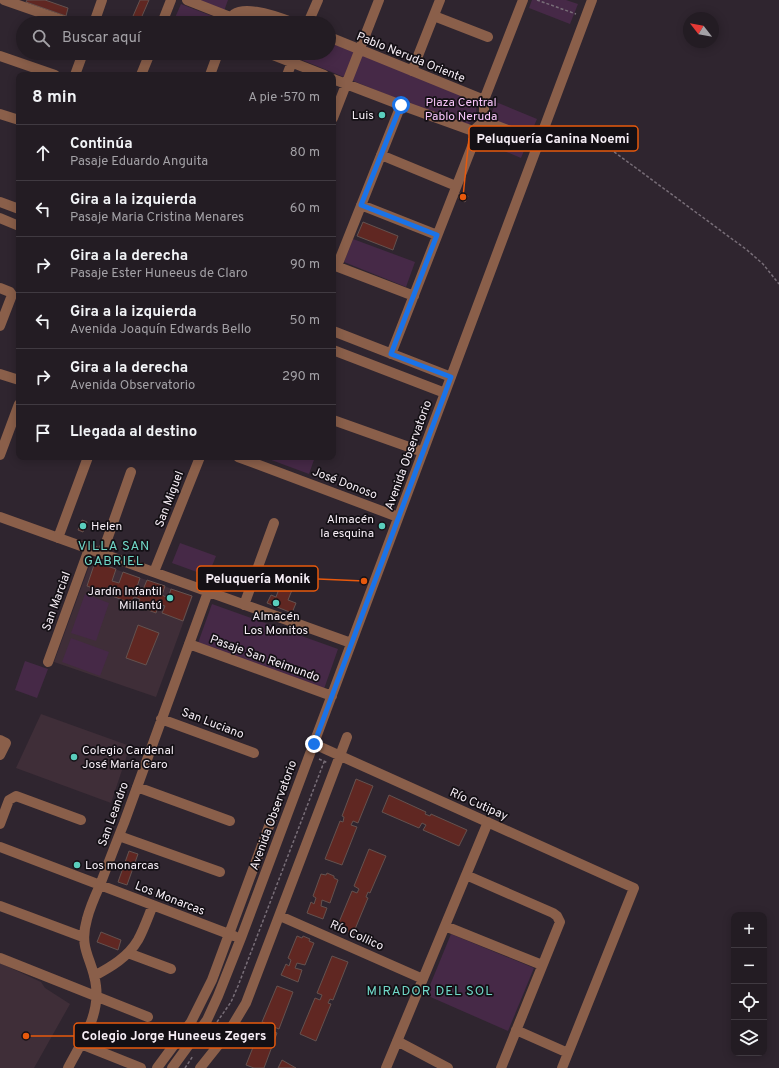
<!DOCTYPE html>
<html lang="es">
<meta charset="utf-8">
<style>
:root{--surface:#231c23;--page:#2b252b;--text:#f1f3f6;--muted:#a3a1a6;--line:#403a41}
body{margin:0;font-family:Overpass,sans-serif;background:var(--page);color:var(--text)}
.controls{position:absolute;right:12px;bottom:12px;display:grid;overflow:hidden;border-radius:8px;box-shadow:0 2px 10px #0003}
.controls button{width:36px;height:36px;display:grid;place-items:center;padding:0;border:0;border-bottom:1px solid var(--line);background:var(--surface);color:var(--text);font:20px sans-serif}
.compass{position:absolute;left:683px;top:12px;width:36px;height:36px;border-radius:50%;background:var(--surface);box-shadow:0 2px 10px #0003;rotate:301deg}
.stop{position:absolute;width:12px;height:12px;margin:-9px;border:3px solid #1a73e8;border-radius:50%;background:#fff}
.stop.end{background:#1a73e8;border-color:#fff;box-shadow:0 1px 4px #0008}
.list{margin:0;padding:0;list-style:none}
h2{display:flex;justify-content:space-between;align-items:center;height:52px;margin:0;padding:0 16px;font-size:17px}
h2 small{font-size:13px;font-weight:400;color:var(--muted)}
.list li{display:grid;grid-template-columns:26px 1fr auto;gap:12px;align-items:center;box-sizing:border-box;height:56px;padding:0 16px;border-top:1px solid var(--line)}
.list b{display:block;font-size:15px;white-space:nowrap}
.list p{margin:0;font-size:13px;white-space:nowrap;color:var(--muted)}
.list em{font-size:13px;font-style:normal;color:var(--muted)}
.icon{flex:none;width:22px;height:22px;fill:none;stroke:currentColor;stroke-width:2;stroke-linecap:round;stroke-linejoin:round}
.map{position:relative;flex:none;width:779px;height:1068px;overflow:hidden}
.search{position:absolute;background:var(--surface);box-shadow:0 2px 10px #0003;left:16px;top:16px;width:320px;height:44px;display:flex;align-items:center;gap:10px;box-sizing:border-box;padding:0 14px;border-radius:22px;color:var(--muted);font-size:15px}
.panel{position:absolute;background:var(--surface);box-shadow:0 2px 10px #0003;left:16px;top:72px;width:320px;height:388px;border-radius:8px}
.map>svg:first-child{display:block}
.education{fill:#3f2e38}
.green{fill:#462947}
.building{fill:#602722;stroke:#64524f}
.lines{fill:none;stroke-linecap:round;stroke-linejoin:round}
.path{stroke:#786e78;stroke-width:1.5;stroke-dasharray:3 2;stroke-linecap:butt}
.minor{stroke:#8a5f4a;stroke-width:10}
.route{stroke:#1a73e8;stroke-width:5}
.poi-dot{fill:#5acebd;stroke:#141015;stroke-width:1.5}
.labels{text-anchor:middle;stroke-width:3.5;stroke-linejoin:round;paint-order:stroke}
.street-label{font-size:12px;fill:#f6eef6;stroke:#141015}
.park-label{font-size:12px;fill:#f8c5fa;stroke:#141015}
.poi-label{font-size:12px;fill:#f6eef6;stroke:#141015;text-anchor:end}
.neighbourhood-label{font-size:13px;letter-spacing:1px;fill:#70d8c8;stroke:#141015}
.leader{fill:none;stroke:#e8590c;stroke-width:1.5}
.callout-dot{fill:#e8590c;stroke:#141015;stroke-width:1.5}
.callout{fill:#141015;stroke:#e8590c;stroke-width:1.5}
.callout-label{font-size:13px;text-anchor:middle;font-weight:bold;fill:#f6eef6}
</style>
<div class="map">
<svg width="779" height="1068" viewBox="0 0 779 1068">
<rect width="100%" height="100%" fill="#2f252f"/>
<path class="education" d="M91 561 193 596 156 697 54 662Z
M41 714 130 746 111 803 16 768Z
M0 963 41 982 45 988 70 1004 34 1068H0Z"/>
<path class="green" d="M196 0H228L224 11Z
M532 0H566L578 4 570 24 529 8Z
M181 4 222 20 221 23H182L174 20Z
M244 12 280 23H235L236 19Z
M329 42 477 99 476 117 466 127 285 53H329Z
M496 102 537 119 530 135 489 119Z
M487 125 528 141 521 158 480 141Z
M353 239 415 262 406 287 344 262Z
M267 457H315L309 474 266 458Z
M180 543 216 556 208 576 172 563Z
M85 594 109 603 96 641 71 633Z
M212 604 338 649 324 689 198 643Z
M71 638 109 652 100 676 62 662Z
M25 661 48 669 37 698 15 690Z
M451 934 534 968 508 1031 426 995Z"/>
<path class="building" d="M27 0H45L68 8 66 16 26 2Z
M140 0H149L139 23H130Z
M380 111 386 114 384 119 378 117Z
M460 193 468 196 465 202 458 198Z
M363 222 398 236 393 250 357 236Z
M82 520 87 522 83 532 78 530Z
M95 562 116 569 112 581 119 583 123 572 140 578 136 590 142 592 147 580 165 586 162 595 168 598 171 589 192 596 183 621 162 613 165 606 159 604 156 613 137 606 140 599 134 597 131 603 112 596 115 590 108 587 106 593 87 586Z
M282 581 294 585 288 600 296 603 292 613 267 603 271 595 276 597Z
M138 625 159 633 146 665 126 658Z
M356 779 373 786 358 823 353 821 351 825 357 827 342 865 325 859 340 821 343 822 344 817 342 816Z
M389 795 426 812 425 814 430 816 431 814 467 830 459 846 423 830 426 825 422 823 419 828 382 812Z
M369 849 386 856 370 893 368 892 366 897 368 898 353 934 337 927 352 891 357 893 359 889 354 886Z
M129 851 138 854 127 885 118 882Z
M327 873 334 876V878L338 880 330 903 322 900 321 906 327 908 323 919 307 913 311 902 314 904 316 898 313 896 321 874 326 875Z
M101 932 121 940 118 950 97 942Z
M297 936 302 938 303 936 310 939 309 941 314 943 305 965 297 963 295 968 302 970 298 982 281 975 286 964 289 966 291 960 288 958Z
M332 956 348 962 333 1000 330 999 328 1003 331 1004 316 1041 300 1034 315 998 320 1000 322 995 317 993Z
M277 986 293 992 279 1029 274 1027 272 1031 277 1033 264 1068H254L246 1065 261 1027 263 1028 265 1023 262 1022Z
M282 1060 296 1068H278Z"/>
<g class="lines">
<path class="path" d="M537 0 576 14
M594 137 747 250 763 264 779 284
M319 759 328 763
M217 1022 231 1002 238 986 324 762
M185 1068 193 1056"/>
<path class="minor" d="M4 0 70 23
M187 0 230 17
M434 16 488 37
M94 23 102 0
M162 23 171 0
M229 23C233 0 276 16 294 23
M308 23 318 0
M329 37 484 100
M268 53 324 75
M0 56 55 75
M412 71 440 0
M75 75 83 53
M141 75 150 53
M210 75 218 53
M287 75 292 62
M333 79 401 105 473 131
M0 114 19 120
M333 118 379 0
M484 121 539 142
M473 131 484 121V100L523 0
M381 155 456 186
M0 202 19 209
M361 205 437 235
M0 218 19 226
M333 265 414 296
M337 266 401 105
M0 288 10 292 12 295 0 326
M333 331 451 377
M333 350 445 393
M391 354 473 144 474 137 473 131
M0 374 19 380
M333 420 423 452
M0 455 19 404
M238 457 398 517
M0 517 351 643
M58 538 88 457
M102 554 131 472
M154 572 200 457
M244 605 274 523
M189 644 332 696
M48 662 89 549
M161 719 254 753
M0 740 6 743 0 755
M314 744 634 888 562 1068
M137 787 230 821
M0 824 9 800 16 796 81 820
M119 836 220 872
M0 847 234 936
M466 875 553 913 557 916 560 922 501 1068
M0 906 83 937
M280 916 423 979
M445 926 542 965
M128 953 171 969
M0 958 148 1017
M94 976C111 967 128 957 138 940 144 929 148 917 153 905
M516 1030 568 1053
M397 1041 448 1068
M81 1044 141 1068
M68 1068C81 1043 100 1016 96 986 93 959 78 950 87 919 90 907 95 896 100 885 108 864 116 843 124 823 152 746 180 669 208 592
M157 1068 191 1022 212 980 272 818
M172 1068 207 1020 218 996 241 938 592 0
M200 1068 228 1033 246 1003 347 737
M386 1068 488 822"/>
</g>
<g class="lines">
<path class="route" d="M314 744 451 377 391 354 437 235 361 205 401 105"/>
</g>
<g class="poi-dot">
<circle cx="382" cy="115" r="4"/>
<circle cx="83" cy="526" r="4"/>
<circle cx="382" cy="526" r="4"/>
<circle cx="170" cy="598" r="4"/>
<circle cx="276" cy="603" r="4"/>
<circle cx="74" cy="757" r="4"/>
<circle cx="77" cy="865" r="4"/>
</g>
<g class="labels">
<g class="street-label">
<text transform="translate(411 57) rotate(22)" y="4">Pablo Neruda Oriente</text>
<text transform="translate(408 455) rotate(-70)" y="4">Avenida Observatorio</text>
<text transform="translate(345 483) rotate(21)" y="4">José Donoso</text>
<text transform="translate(169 499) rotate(-69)" y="4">San Miguel</text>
<text transform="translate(56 601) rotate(-70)" y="4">San Marcial</text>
<text transform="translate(265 658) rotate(20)" y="4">Pasaje San Reimundo</text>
<text transform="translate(213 723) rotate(21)" y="4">San Luciano</text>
<text transform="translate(479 804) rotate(24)" y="4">Río Cutipay</text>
<text transform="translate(113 814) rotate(-70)" y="4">San Leandro</text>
<text transform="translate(273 815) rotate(-70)" y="4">Avenida Observatorio</text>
<text transform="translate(170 898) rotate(21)" y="4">Los Monarcas</text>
<text transform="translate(357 935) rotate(24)" y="4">Río Collico</text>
</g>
<g class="park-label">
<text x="461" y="106">Plaza Central<tspan x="461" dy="14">Pablo Neruda</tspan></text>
</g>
<g class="poi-label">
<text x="374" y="119">Luis</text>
<text x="374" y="523">Almacén<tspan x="374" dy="14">la esquina</tspan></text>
<text x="91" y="530" text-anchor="start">Helen</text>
<text x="162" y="595">Jardín Infantil<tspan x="162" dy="14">Millantú</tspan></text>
<text x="276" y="620" text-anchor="middle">Almacén<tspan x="276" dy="14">Los Monitos</tspan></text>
<text x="82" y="754" text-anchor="start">Colegio Cardenal<tspan x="82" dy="14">José María Caro</tspan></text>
<text x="85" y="869" text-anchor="start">Los monarcas</text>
</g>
<g class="neighbourhood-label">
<text x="114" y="550">VILLA SAN<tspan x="114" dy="15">GABRIEL</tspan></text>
<text x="430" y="995">MIRADOR DEL SOL</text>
</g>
</g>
<path class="leader" d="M463 197L469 138M364 581L318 579M26 1036L74 1036"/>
<g class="callout-dot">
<circle cx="463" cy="197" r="4"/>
<circle cx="364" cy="581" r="4"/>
<circle cx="26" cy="1036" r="4"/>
</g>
<g class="callout">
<rect x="469" y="126" width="169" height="25" rx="4"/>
<rect x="197" y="566" width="121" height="25" rx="4"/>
<rect x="74" y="1023" width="201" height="25" rx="4"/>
</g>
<g class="callout-label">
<text x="553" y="143">Peluquería Canina Noemi</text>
<text x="258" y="583">Peluquería Monik</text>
<text x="174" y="1040">Colegio Jorge Huneeus Zegers</text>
</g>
</svg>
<div class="controls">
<button>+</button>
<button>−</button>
<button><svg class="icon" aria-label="locate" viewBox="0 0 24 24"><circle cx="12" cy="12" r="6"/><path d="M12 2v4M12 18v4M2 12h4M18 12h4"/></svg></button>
<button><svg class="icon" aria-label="layers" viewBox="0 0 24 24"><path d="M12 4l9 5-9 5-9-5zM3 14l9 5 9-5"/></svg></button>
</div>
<svg class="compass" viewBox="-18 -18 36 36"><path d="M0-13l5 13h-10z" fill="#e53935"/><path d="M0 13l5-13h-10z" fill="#a3a1a6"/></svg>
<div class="stop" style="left:401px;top:105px"></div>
<div class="stop end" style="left:314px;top:744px"></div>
<div class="search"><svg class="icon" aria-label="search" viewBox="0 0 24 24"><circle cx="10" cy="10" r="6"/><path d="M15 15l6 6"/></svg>Buscar aquí</div>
<section class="panel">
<h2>8 min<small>A pie · 570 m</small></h2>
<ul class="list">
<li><svg class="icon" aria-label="ahead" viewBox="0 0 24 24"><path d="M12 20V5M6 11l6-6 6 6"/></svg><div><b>Continúa</b><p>Pasaje Eduardo Anguita</p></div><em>80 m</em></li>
<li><svg class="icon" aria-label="left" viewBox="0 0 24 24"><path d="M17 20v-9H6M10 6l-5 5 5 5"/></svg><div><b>Gira a la izquierda</b><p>Pasaje Maria Cristina Menares</p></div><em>60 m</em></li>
<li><svg class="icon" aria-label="right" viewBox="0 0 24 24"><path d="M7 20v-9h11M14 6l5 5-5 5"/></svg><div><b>Gira a la derecha</b><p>Pasaje Ester Huneeus de Claro</p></div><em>90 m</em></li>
<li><svg class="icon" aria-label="left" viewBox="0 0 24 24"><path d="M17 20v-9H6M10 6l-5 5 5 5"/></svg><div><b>Gira a la izquierda</b><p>Avenida Joaquín Edwards Bello</p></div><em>50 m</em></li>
<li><svg class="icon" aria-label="right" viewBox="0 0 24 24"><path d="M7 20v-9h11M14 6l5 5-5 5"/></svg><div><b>Gira a la derecha</b><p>Avenida Observatorio</p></div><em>290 m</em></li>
<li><svg class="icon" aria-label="arrive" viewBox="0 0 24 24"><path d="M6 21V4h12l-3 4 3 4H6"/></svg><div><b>Llegada al destino</b></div></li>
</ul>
</section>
</div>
